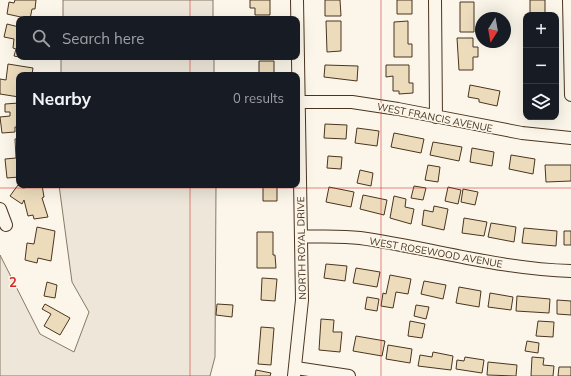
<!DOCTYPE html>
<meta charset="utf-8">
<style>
:root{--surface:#171b24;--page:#20242c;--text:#f1f3f6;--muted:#9ea1a6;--line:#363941}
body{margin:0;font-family:Mulish,sans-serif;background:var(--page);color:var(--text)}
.controls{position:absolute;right:12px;top:12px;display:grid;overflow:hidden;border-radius:8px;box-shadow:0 4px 16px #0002}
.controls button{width:36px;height:36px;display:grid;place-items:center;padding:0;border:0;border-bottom:1px solid var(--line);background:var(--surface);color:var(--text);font:20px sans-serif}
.compass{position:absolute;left:475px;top:12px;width:36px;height:36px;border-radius:50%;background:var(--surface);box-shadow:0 4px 16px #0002;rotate:191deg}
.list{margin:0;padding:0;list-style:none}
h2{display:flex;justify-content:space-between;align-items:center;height:52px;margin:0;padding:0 16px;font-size:17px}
h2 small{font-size:13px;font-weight:400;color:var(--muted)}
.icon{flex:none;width:22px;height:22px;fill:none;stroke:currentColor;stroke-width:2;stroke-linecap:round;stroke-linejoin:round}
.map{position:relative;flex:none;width:571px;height:376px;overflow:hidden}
.search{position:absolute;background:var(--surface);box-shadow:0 4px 16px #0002;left:16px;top:16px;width:284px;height:44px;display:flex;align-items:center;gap:10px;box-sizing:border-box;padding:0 14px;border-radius:8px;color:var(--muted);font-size:15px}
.panel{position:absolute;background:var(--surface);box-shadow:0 4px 16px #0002;left:16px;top:72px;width:284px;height:116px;border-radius:8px}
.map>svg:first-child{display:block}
.green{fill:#ede6d9;stroke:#887966}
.building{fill:#ecdcbc;stroke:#4a3520}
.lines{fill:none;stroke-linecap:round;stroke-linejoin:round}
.minor-casing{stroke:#4a3520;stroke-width:14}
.minor{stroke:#fbf6e9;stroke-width:12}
.grid{fill:none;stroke:#d62828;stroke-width:1;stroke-opacity:0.55}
.labels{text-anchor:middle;stroke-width:3;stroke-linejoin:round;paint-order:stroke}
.street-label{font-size:10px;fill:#4a3520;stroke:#fbf6e9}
.grid-label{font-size:13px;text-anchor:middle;font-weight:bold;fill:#d62828;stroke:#fbf6e9;stroke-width:3;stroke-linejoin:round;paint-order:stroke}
</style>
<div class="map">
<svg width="571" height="376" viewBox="0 0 571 376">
<rect width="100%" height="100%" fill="#fbf6e9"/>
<path class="green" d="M63 0H213V19H63Z
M61 57H214V75H61Z
M59 185H216L215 357 210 376H0V255L40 334 74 352 89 312 72 282Z"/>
<path class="building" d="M15 0H36L35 9H32L30 19 7 14 9 2 14 3Z
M250 0H270V15H255V8H250Z
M325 0H340L341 16H325Z
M397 0H412V14H397Z
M530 0H545V15H530Z
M460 2H474V32H460Z
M326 21H341V51L327 52Z
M408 21V44H412V57H394V22Z
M7 24 19 27V57L14 56 16 49 13 48 14 39 4 37Z
M457 38H473V47H478V57H473V70H459Z
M259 61H274V75H259Z
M8 64 33 68 32 74 38 75H19V97L0 94V79L6 80Z
M325 65 358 66 357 81 324 77Z
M386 65H409V83H413V93L399 94V91H393V76L386 77Z
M470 85 500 91 497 106 479 102V99L468 97Z
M19 103V127H15V132L2 133 0 117 10 116V112H5V104Z
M325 124 347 125 346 139 324 138Z
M357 128 379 131 377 146 355 143Z
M394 133 424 139 421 153 391 147Z
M19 138V177L7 178 5 159 16 158 15 139Z
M433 142 462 147 459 161 430 155Z
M472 148 494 152 492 166 470 162Z
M511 155 535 159 533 174 509 169Z
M328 156 342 157 341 169 327 168Z
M428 165 440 167 438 182 425 180Z
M545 165H571V181L546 182Z
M360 170 373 173 371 186 357 183Z
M18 185 23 188 42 185 44 197 42 198 48 217 34 219 33 215 28 216 24 200 22 204 10 196Z
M263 185H277V201H263Z
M414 186 426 188 423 200 411 198Z
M329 187 354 192 351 207 326 202Z
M448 187 461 190 458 204 445 201Z
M463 189 478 192 475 205 461 202Z
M363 195 387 200 384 215 360 209Z
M394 196 406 199 405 207 414 209 411 224 390 218Z
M434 206 448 209 444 230 422 225 424 210 433 212Z
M464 218 487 222 484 236 462 233Z
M491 223 516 227 514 242 488 237Z
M37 227 55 231 51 261 38 258 37 263 25 260 27 243 34 244Z
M524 228 557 231 556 246 522 243Z
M564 231H571V245H564Z
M257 232H273V255H275L276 268H257Z
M326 264 347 266 345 281 324 278Z
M356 268 380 272 377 287 353 283Z
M390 275 411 279 408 294 396 292 393 308 381 306 383 293 386 294Z
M262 278 277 279 275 301 261 300Z
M424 281 446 285 443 299 421 294Z
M47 282 57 285 55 298 44 296Z
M459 287 481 291 479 307 456 303Z
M490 293 513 297 511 310 488 307Z
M517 296 550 299 549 313 516 311Z
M367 297 379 299 377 311 365 309Z
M557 300 571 301V315L557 314Z
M45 304 70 318 60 335 44 326 51 314 42 309Z
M217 304 233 305 232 317 216 315Z
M416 305 429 307 426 319 414 316Z
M321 319 334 320 333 332H342L340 352 319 350Z
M410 321 425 324 422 338 408 336Z
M538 321 554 322 553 337 536 336Z
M261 327 274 328 271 365 258 364Z
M356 336 385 341 382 356 353 351Z
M527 341 539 343 538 353 525 351Z
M388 345 412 349 410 363 386 359Z
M433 352 453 356 451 370 418 366 420 355 432 357Z
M465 357 484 360 482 373 456 369 457 360 464 361Z
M532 357 544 358 543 365 554 366 553 376H531Z
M488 362 517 365 516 376 487 375Z
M559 367H571V376H558Z
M256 370 271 373 270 376H255Z"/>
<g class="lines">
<g class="minor-casing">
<path id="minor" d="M435 0 436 117
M569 0 571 95
M298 102H352L398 109 522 133 571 138
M0 209 6 225
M301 236C320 237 341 236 360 238 431 248 499 269 571 271
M296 368 349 376
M294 376 302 300 297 0"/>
</g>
<use href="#minor" class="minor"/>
</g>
<path class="grid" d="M190 0V19M381 0V376M190 57V75M190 185V376M0 188H571"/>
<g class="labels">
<g class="street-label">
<text transform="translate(435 117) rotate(11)" y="4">WEST FRANCIS AVENUE</text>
<text transform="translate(301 248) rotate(-91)" y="4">NORTH ROYAL DRIVE</text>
<text transform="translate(436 252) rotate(10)" y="4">WEST ROSEWOOD AVENUE</text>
</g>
</g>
<g class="grid-label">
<text x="13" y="287">2</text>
</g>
</svg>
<div class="controls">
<button>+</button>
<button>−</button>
<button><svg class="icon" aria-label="layers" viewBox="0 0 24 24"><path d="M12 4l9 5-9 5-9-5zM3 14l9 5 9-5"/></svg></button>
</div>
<svg class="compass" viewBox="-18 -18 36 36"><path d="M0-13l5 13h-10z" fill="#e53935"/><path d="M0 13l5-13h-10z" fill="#9ea1a6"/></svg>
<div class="search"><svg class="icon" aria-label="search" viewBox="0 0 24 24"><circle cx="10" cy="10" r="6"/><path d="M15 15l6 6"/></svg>Search here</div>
<section class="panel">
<h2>Nearby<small>0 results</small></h2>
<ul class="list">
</ul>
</section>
</div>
